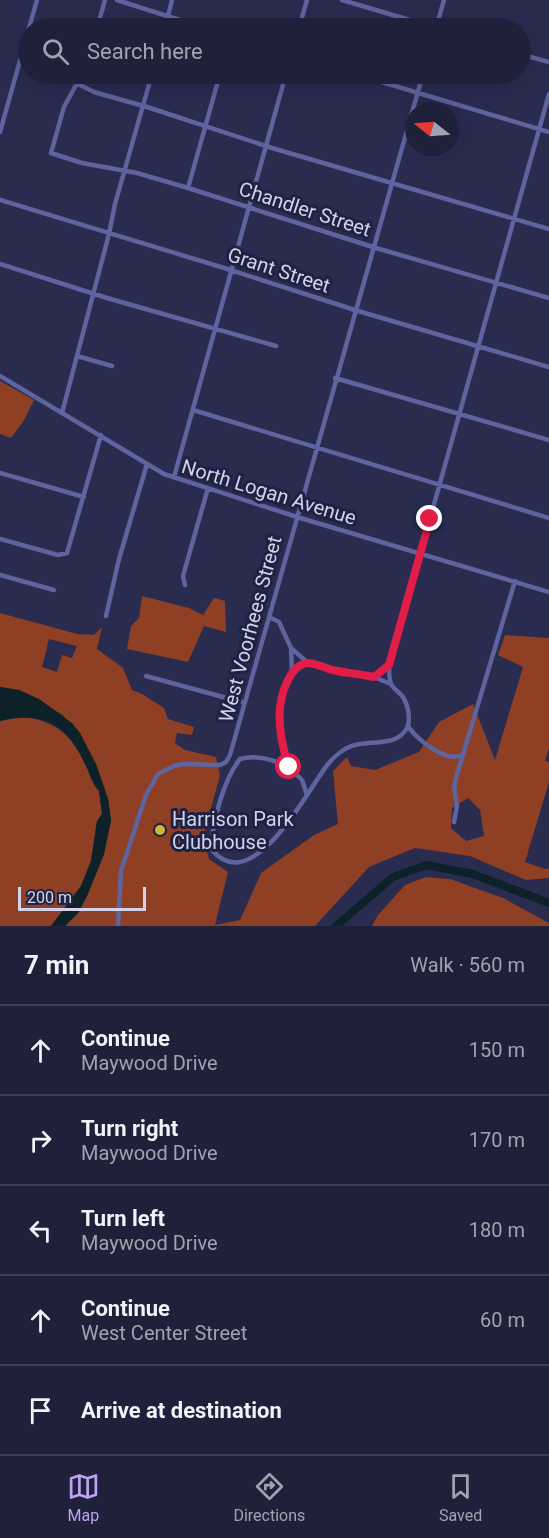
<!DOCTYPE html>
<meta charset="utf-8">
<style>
:root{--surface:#1f213b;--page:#272942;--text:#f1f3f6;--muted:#a1a3af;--line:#3c3e55;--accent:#bca0f2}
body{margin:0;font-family:Roboto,sans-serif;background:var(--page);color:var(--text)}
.compass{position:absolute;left:405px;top:102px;width:54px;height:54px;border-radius:50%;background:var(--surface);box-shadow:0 6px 24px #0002;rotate:287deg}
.scale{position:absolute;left:18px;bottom:15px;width:128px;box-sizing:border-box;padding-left:6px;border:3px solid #d1d4eb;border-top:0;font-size:16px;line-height:21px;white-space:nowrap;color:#d1d4eb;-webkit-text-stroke:4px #202244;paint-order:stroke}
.stop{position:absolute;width:18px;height:18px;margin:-14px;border:4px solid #e11d48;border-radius:50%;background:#fff}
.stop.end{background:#e11d48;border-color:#fff;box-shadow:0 2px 6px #0008}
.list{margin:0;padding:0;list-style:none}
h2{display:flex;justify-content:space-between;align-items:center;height:78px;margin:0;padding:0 24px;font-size:26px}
h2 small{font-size:20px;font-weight:400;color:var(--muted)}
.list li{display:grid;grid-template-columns:39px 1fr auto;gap:18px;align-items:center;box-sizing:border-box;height:90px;padding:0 24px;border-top:2px solid var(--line)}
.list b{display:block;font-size:22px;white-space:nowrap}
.list p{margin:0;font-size:20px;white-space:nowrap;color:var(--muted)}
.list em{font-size:20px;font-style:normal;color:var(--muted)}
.icon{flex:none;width:33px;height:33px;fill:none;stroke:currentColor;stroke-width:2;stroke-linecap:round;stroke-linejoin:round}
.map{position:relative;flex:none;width:549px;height:926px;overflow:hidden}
.search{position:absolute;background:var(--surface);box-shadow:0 6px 24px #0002;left:18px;right:18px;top:18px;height:66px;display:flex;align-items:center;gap:15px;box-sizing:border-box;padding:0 21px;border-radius:33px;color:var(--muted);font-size:22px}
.sheet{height:528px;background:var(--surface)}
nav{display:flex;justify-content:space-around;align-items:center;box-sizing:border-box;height:84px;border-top:2px solid var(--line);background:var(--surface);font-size:16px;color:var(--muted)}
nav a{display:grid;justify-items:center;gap:3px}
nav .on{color:var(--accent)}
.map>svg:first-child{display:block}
.green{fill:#8e3f24;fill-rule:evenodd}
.water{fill:#0d2228}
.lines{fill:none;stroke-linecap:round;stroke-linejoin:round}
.river{stroke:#0d2228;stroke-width:8}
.minor{stroke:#5e649f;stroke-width:4.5}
.route{stroke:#e11d48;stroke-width:8}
.poi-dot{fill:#cfb837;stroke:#202244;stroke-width:2}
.labels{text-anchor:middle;stroke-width:6;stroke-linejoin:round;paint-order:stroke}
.street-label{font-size:20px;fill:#d1d4eb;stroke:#202244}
.poi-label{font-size:20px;fill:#d1d4eb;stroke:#202244;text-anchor:start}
</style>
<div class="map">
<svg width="549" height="926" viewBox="0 0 549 926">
<rect width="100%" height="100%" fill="#292c4f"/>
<path class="green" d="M0 381 34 400 23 422 11 438 0 434Z
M142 596 189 608 203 615 214 598 225 601 226 632 204 626 188 662 127 649 131 626 139 618Z
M0 613 77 634 94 635 102 627 97 649 123 668 132 690 142 694 164 708 168 719 194 727 192 735 177 733 175 743 185 750 216 757 220 775 205 831 206 846 209 859 228 872 215 925 240 920 261 873 314 835 338 824 333 771 347 757 351 766 375 770 419 752 439 722 473 704 495 760 523 667 498 655 505 635 549 638V748L545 761 549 762V782L525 862 545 869H548L549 867V878L526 880 470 856 415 848 369 867 315 926H65L78 913 87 896 104 854 111 820 108 799 96 764 63 715 19 690 0 687ZM49 639 77 646 72 658 62 655 57 672 42 667ZM468 798 480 810 484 836 466 841 451 828 452 808Z
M22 716C58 722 73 736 88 770 91 777 93 785 99 790L102 814 97 821 91 861 81 886 51 926H0V721Z
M426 877 450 879 503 898 549 923V926H372L378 915 405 885Z"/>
<path class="water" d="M0 687 19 690 39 699 72 723 80 733 96 764 108 799 111 820 104 854 87 896 78 913 65 926H51L81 886 91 861 97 821 102 814 99 791C92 784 90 774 86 766 67 724 45 711 0 721Z"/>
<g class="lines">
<path class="river" d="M336 926 393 877 426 865 473 874 549 903"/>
<path class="minor" d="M117 0 205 28
M342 0 437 28
M29 28 37 0
M97 28 105 0
M165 28 172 0
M299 28 307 0
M436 28 444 0
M520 54 549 62
M58 74 94 92 147 107 272 148 549 229
M82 74 64 107 51 153 82 163 137 173 188 188 376 248 549 298
M355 74 549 132
M0 132 28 32
M188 188 220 74
M0 200 221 267 358 311 549 367
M0 264 107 298 276 346
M77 356 112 366
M0 376 164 474 297 517 549 592
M335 378 549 440
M193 410 549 518
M62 413 109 234 115 204 152 74
M0 473 84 497
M174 477 286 74
M0 539 58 555 67 553 101 435
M0 575 54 590
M185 585 183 576 208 488
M106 616 119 559 147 464
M269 617 279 622 291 648 292 672 285 686 279 711 281 736 289 767 302 780 307 795
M291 648 308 663
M292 672 299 666 308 663 332 670 374 677 389 665
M146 676 245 703
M374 677 391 684
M408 726C416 739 448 765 464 754
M289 767C275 760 255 754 240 759 224 779 211 824 212 850 253 899 308 789 328 764 332 759 339 753 345 749 364 737 395 750 407 728 411 719 408 705 403 697 400 692 393 689 391 684 389 679 389 671 389 665L549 94
M454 822 457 806 454 788 456 778 515 581
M118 926 121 871 146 795 158 774 174 766 183 764 220 765 226 762 230 755 423 74"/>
</g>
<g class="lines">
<path class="route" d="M289 767C279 738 274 707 288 680 292 672 299 663 309 663 317 664 325 668 332 670 346 673 360 674 374 677L389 665 430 519"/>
</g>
<circle class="poi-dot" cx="160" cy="830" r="6"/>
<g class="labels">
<g class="street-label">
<text transform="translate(305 209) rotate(18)" y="7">Chandler Street</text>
<text transform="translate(279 270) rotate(18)" y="7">Grant Street</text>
<text transform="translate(269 492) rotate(17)" y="7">North Logan Avenue</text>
<text transform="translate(250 629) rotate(-75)" y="7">West Voorhees Street</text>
</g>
<g class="poi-label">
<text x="172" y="826">Harrison Park<tspan x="172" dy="23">Clubhouse</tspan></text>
</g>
</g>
</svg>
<svg class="compass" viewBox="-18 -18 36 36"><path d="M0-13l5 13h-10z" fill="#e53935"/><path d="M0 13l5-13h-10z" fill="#a1a3af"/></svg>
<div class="scale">200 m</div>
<div class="stop" style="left:289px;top:767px"></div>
<div class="stop end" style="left:430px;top:519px"></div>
<div class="search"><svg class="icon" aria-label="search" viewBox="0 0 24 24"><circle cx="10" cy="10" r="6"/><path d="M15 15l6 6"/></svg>Search here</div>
</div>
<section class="sheet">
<h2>7 min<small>Walk · 560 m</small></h2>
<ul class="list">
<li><svg class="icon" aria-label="ahead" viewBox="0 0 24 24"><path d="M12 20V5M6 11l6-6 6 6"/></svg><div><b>Continue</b><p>Maywood Drive</p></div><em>150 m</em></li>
<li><svg class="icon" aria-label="right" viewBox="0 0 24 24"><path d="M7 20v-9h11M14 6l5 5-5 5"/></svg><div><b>Turn right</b><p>Maywood Drive</p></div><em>170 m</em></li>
<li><svg class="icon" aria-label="left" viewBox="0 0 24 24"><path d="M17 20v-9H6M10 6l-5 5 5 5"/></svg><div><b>Turn left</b><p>Maywood Drive</p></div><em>180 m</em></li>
<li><svg class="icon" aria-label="ahead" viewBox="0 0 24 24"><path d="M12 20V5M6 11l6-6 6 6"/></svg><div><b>Continue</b><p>West Center Street</p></div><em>60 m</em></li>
<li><svg class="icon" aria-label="arrive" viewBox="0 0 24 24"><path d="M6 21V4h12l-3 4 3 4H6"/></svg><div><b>Arrive at destination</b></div></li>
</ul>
</section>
<nav>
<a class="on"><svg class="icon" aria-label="map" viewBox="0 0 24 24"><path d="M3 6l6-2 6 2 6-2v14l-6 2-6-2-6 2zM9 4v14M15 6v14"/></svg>Map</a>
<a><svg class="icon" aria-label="directions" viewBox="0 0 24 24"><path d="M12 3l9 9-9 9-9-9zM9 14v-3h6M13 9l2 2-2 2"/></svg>Directions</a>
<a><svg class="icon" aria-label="saved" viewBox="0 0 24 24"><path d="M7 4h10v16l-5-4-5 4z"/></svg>Saved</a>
</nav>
